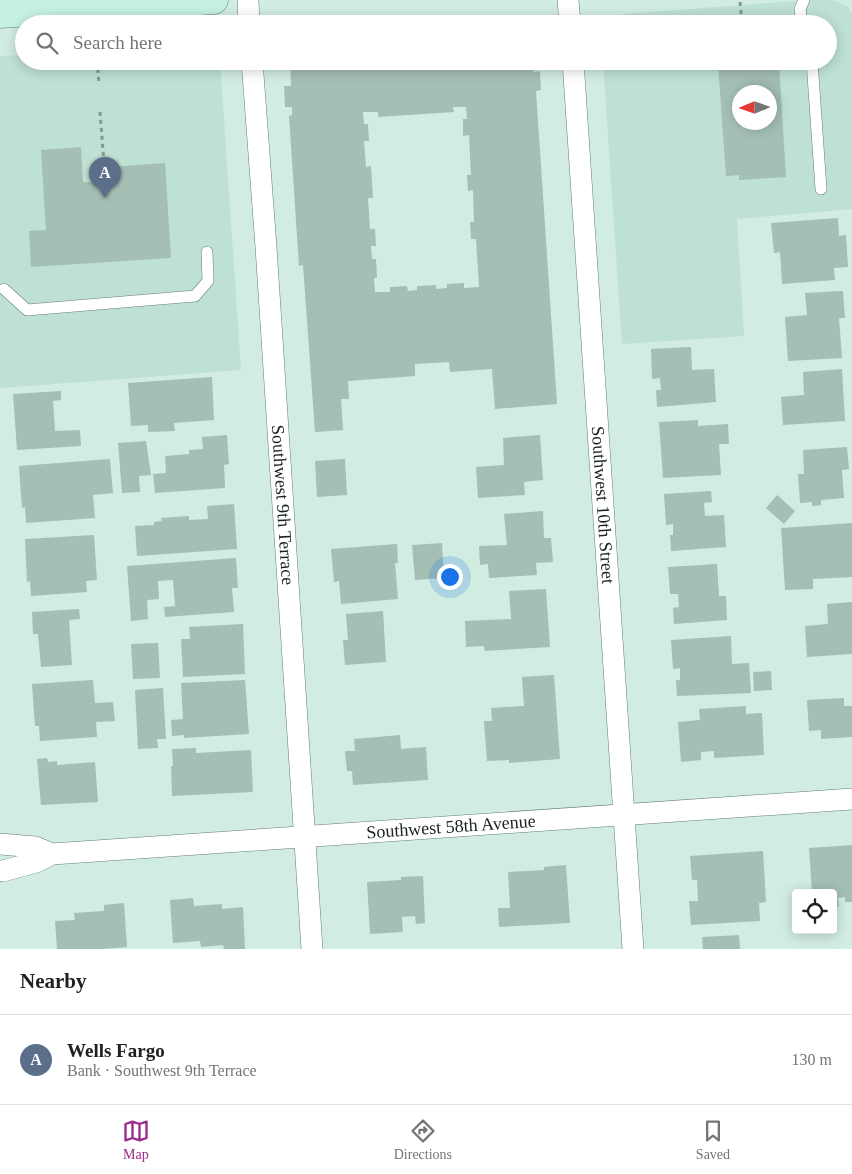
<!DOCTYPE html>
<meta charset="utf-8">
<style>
:root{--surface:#fff;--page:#f2f2f2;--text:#202124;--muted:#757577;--line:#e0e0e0;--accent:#9a2a88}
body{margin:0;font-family:Georgia,serif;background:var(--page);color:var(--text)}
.controls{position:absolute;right:15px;bottom:15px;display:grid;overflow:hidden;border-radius:5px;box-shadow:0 2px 12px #0003}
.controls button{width:45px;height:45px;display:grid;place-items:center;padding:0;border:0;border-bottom:1px solid var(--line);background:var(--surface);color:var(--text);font:25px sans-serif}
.compass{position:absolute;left:732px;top:85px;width:45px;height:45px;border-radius:50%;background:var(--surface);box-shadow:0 2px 12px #0003;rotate:268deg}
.you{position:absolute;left:449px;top:576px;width:18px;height:18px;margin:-12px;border:4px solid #fff;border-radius:50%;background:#1a73e8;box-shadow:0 0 0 8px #1a73e833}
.badge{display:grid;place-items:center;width:32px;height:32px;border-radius:50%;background:var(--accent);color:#fff;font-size:16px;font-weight:700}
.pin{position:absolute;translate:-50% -41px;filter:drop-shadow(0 1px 2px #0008)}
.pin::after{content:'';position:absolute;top:26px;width:18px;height:15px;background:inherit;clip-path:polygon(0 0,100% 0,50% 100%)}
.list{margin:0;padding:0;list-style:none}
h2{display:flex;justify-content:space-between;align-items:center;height:65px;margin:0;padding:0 20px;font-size:21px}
h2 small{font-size:16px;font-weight:400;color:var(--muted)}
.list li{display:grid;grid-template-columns:32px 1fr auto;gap:15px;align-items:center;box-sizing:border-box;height:90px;padding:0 20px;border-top:1px solid var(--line)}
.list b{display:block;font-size:19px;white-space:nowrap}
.list p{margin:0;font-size:16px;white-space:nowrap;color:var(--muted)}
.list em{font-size:16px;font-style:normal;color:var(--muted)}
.icon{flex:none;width:28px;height:28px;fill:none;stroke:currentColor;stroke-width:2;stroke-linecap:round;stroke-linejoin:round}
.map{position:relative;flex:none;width:852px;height:949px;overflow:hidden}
.search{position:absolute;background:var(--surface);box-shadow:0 2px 12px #0003;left:15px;right:15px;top:15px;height:55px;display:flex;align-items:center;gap:12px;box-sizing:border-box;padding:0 18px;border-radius:28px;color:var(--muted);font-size:19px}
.sheet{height:155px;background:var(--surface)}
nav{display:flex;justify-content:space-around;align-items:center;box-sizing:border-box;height:70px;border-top:1px solid var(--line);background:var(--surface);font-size:14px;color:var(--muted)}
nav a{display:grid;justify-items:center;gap:2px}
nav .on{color:var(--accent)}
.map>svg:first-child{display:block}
.built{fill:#bee1d3;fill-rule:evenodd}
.building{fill:#a4bfb4;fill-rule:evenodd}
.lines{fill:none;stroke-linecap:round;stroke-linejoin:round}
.service-casing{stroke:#657e74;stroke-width:12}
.minor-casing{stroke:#657e74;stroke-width:22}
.secondary-casing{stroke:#657e74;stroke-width:29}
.path{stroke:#849890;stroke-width:3;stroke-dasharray:4 4;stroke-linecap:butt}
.service{stroke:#fff;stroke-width:11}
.minor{stroke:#fff;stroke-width:21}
.secondary{stroke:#c5f1e4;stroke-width:28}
.labels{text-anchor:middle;stroke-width:5;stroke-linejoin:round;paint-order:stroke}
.street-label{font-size:18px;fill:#18221e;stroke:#d1ece1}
</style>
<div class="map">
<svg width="852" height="949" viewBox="0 0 852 949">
<rect width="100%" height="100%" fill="#d1ece1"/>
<path class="built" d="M810 0H832L847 6 852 13V209L737 219 744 336 622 344 603 61H828V24H611V23L624 14ZM740 92H770V122H740Z
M24 55V61H220L241 370 0 388V56Z"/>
<path class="building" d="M290 61H533L534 72 540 71 541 90 536 91 557 404 495 409 492 369 450 372 449 362 415 364V376L348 381 349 399H341L343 430 315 432 303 265 299 266 289 116 292 115V107H285L284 86H291ZM453 107H466L467 119H463V136L469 135 471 175H467L468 191 473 190 474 222H470L471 239H476L479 287 464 288V283L447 284V288L436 289V285L417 286V290L408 291 407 286 390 287V292H375L374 278H377L376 259H372L371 246H376L375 229H370L368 198H373L371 166 366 167 364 141H369L368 124H364L363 112H378V117L454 112Z
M730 61H770L771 63H779L786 177 739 180V175L726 176 718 65H730ZM740 92H770V122H740Z
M81 147 83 182H97L96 168 165 163 171 258 31 267 29 231 46 230 41 150Z
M838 218 839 236 846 235 848 267 834 268 835 280 782 284 780 252 774 253 771 223Z
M843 291 845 318H839L842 358 788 361 785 317 807 315 805 293Z
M691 347 692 370 714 369 716 402 657 407 656 390H661L660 378 652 379 651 349Z
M842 369 845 421 783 425 781 397 804 395 803 372Z
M212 377 214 420 174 423 175 431 148 432V425L131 426 128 383Z
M61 391V400L53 401 55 431 80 430 81 446 17 450 13 394Z
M698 420V426L728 424 729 444H719L721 475 663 478 659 422Z
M227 435 229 464 224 465 225 488 155 493 153 474 166 473 165 456 189 454V450L203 449 202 437Z
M540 435 543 480 524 482 525 495 478 498 476 467 504 465 503 438Z
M146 441 151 475 139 476 140 492 122 493 118 443Z
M847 447 849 469 842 470 844 498 821 500V505L812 506V502L800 503 798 474H804L803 450Z
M110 459 113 493 93 495 95 518 26 523 25 507 22 508 19 466Z
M345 459 347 495 317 497 315 461Z
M711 491 712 502 704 503 705 516 724 515 726 547 671 551 670 535H673V524L666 525 664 494Z
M777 495 795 511 784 524 766 508Z
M234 504 237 549 137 556 135 526 154 525V522L162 521 161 518 189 516V520L208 519 207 506Z
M543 511 544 538H551L553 562 536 563 537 575 489 578 488 564 480 565 479 546 507 545 504 514Z
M852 523V577L813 579V589L785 590 781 528Z
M94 535 97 580 86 581 87 592 31 596 30 581 27 582 25 539Z
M442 543 444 578 415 580 412 545Z
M397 544 398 563H395L398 599 341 604 339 581 334 582 331 549Z
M236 558 238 588H232L234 612 165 617 164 607 175 606 173 580 158 581 159 599 147 600 148 619 131 621 127 566Z
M717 564 719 596H726L727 620 674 624 673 608 679 607 678 594H670L668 567Z
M546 589 550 647 485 651 484 646 466 647 465 621 511 619 509 591Z
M852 602V654L807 657 805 626 828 624 827 604Z
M79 609 80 619 69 620 72 665 41 667 38 634H33L32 612Z
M383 611 386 662 345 665 343 640H348L346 614Z
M243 624 245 674 183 677 181 639H190L189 627Z
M731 636 732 664 749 663 751 693 677 696 676 680H680V668L673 669 671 640Z
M158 643 160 678 133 679 131 644Z
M771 671 772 690 754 691 753 672Z
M554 675 560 759 509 763V760L487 761 484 721H492L491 708 524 706 522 677Z
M93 680 95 703 113 702 115 721 96 722 97 737 40 741 39 726H35L32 684Z
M245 680 249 734 184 738V735L172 736 171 720 183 719 181 683Z
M163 688 166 739H157L158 748 138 749 135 690Z
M844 698V706H852V737L821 739V730L809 731 807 700Z
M746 706V714L762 713 764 755 714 758V751L701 752V760L681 762 678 722 700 720 699 709Z
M400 735 401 749 426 747 428 780 353 785 352 771H347L345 751H355L354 739Z
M196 748V753L251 750 253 792 172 796 171 766H173L172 749Z
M47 758 48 762 57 761V765L95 762 98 802 41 805 37 759Z
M852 845V902H845V897L838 898 839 907H833V893H812L809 848Z
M763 851 766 902 759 903 760 921 691 925 689 901H698L697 880H692L690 856Z
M566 865 570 923 499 927 498 908H510L508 872 544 870V867Z
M423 876 425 923 416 924 415 916 402 917 403 932 370 934 367 882 401 880V877Z
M193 898 194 906 222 904V909L243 907 245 949H224L223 945 201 947 200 941 173 943 170 900Z
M124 903 127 947 101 949H57L55 921 75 920 74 913 104 911V905Z
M739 935 740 949H703L702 937Z"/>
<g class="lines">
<g class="service-casing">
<path id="service" d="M802 24 800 9 804 0
M812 61 821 189
M4 289 27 310 195 296 208 281 207 252"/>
</g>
<g class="minor-casing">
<g id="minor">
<path d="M248 0 249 24"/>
<path d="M568 0 570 24"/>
<path id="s1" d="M252 61 266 247 312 949"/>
<path id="s2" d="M573 61 633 949"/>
<path d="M0 844 35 847 52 854"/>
<path id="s3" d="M3 871 36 862 52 854 852 799"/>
</g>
</g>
<g class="secondary-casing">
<path id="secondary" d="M0 14 214 0"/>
</g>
<path class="path" d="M740 2 742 24
M97 61 99 84
M100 112 104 163"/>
<use href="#service" class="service"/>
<use href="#minor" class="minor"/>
<use href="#secondary" class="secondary"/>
</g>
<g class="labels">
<g class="street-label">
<text dy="6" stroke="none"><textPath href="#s1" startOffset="445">Southwest 9th Terrace</textPath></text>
<text dy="6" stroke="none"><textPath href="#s2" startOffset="445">Southwest 10th Street</textPath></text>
<text dy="6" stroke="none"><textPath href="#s3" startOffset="452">Southwest 58th Avenue</textPath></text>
</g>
</g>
</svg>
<div class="controls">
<button><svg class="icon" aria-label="locate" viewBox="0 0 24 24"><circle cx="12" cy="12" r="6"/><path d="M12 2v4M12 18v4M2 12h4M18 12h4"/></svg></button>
</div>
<svg class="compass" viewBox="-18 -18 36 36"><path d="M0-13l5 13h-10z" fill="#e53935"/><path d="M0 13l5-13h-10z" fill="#757577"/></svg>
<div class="you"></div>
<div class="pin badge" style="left:105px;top:198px;background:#5c6f8a">A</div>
<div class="search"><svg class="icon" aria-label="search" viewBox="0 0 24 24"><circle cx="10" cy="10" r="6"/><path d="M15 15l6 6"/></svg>Search here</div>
</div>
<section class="sheet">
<h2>Nearby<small></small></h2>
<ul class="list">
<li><span class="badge" style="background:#5c6f8a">A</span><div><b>Wells Fargo</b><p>Bank · Southwest 9th Terrace</p></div><em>130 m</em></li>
</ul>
</section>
<nav>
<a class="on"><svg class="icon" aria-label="map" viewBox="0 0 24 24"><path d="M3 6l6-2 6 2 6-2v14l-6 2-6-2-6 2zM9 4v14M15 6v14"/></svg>Map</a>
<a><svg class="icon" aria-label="directions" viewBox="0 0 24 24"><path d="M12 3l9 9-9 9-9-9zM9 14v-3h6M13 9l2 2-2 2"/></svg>Directions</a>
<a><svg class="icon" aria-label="saved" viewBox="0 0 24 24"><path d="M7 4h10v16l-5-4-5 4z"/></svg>Saved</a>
</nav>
